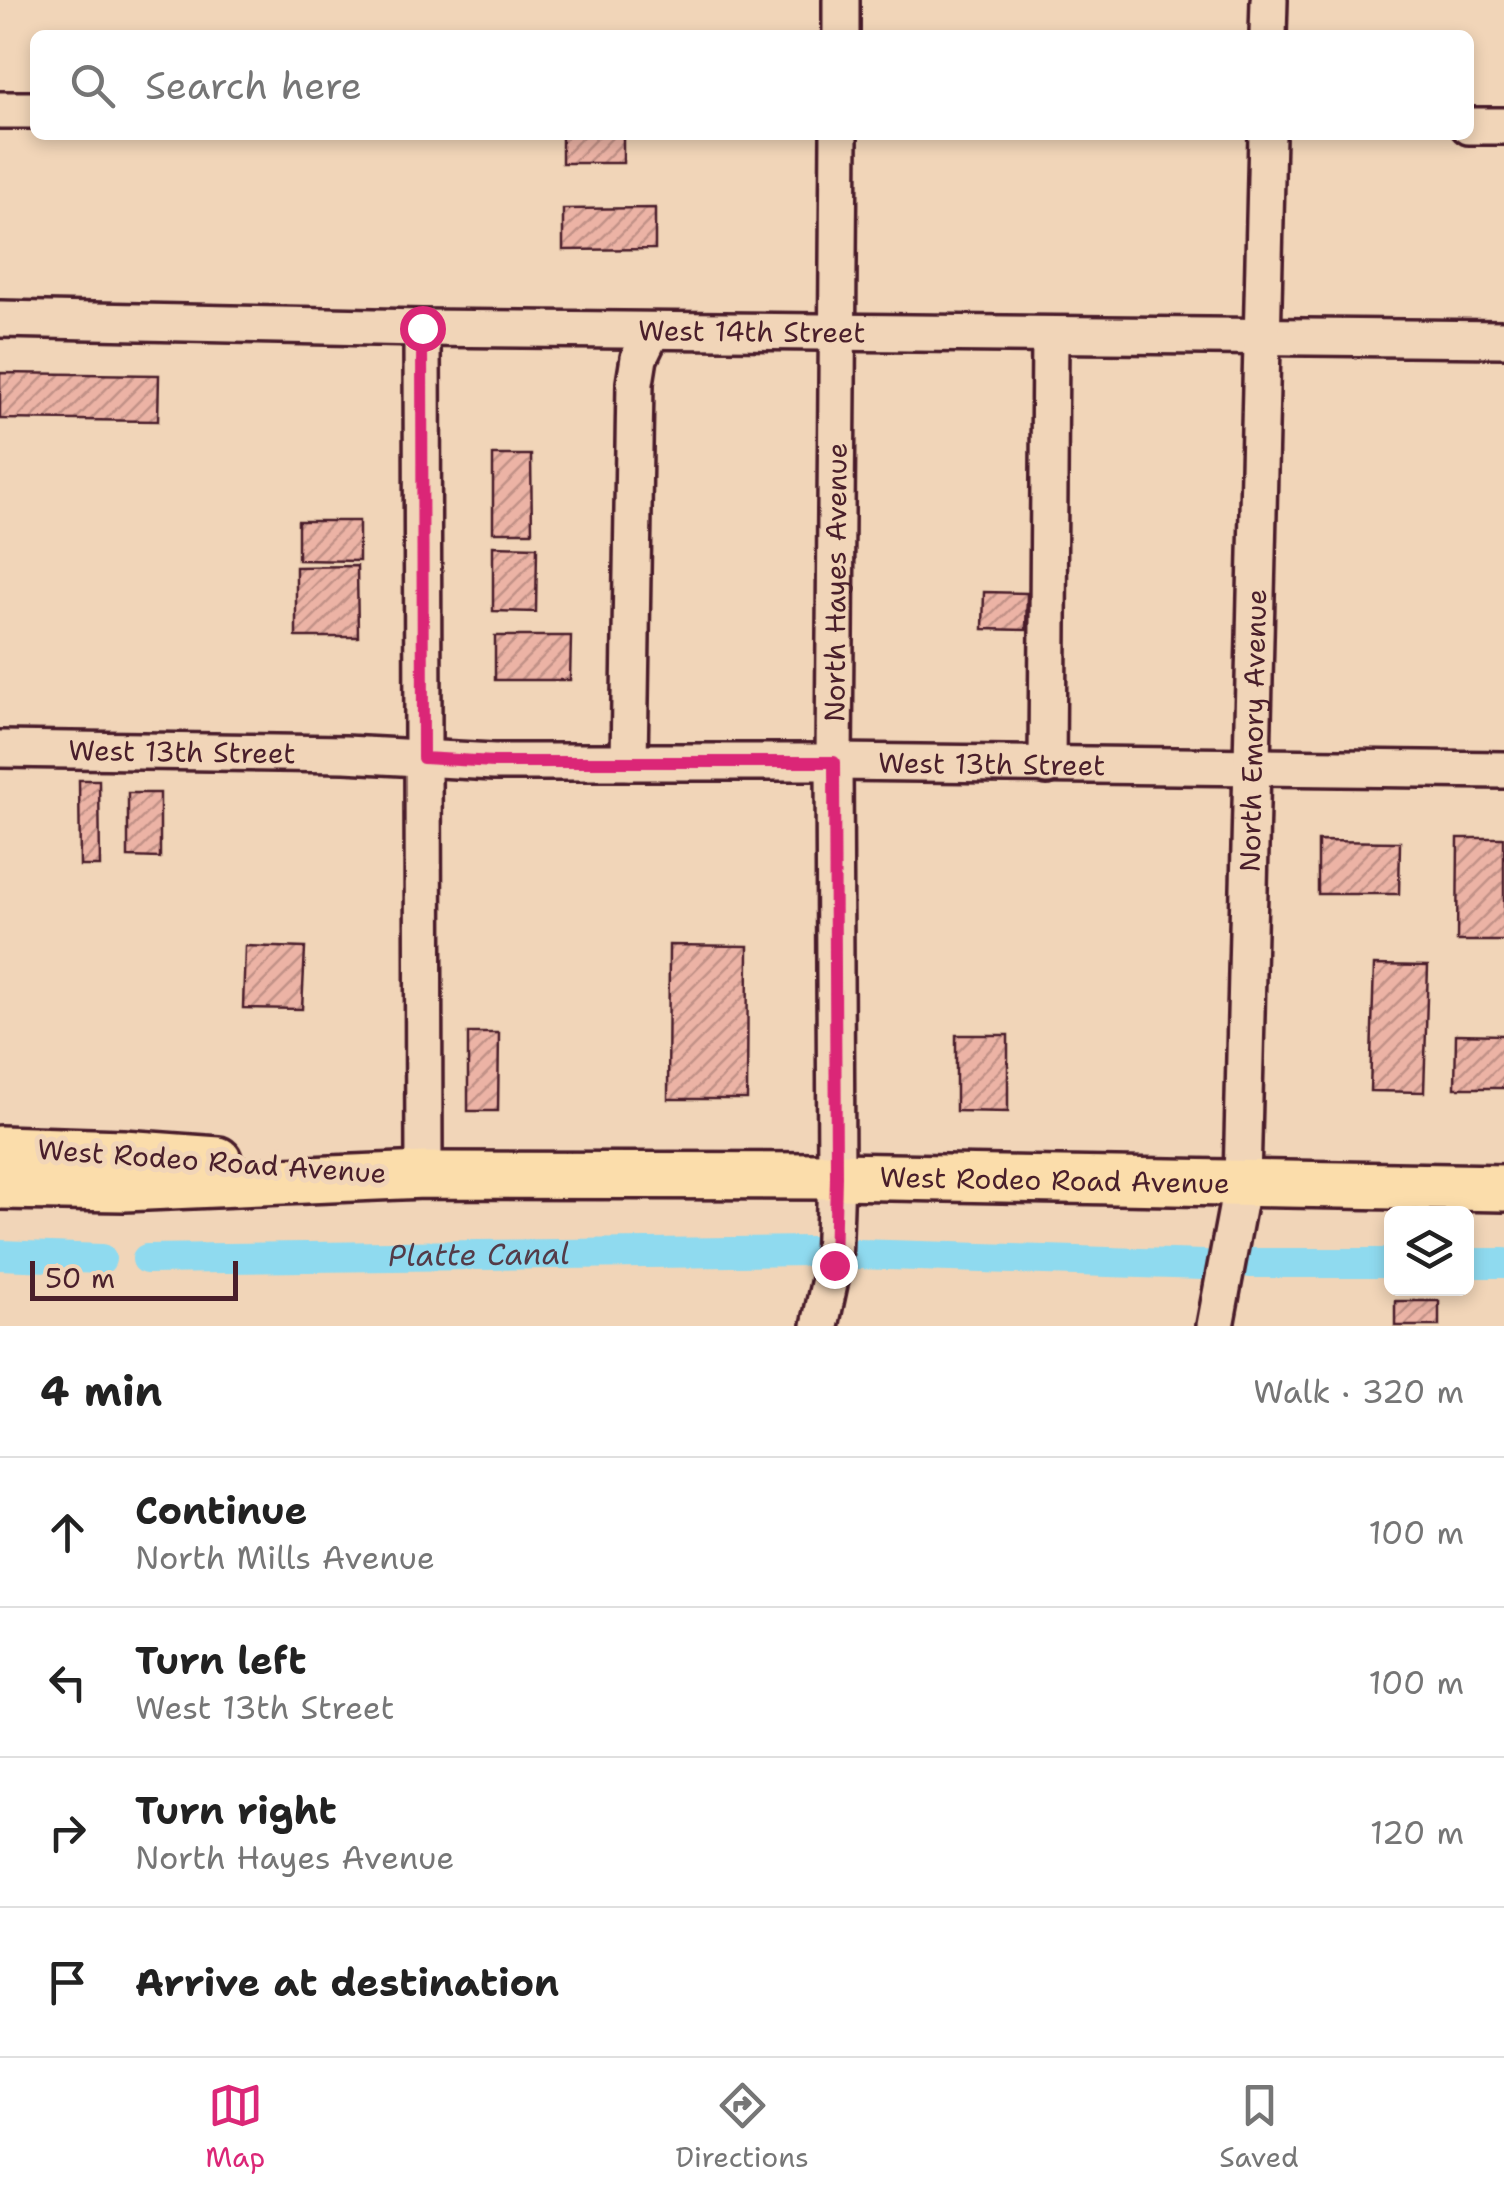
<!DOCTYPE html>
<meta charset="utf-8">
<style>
:root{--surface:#fff;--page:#f6f6f6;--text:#222;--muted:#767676;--line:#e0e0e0;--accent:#db2777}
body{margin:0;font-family:"Shantell Sans",sans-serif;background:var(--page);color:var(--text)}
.controls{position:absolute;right:30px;bottom:30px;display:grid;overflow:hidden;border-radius:15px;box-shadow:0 5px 15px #0003}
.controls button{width:90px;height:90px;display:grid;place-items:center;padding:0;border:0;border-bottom:2px solid var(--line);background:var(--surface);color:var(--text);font:50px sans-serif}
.scale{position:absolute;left:30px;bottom:25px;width:208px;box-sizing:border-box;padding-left:10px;border:5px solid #4a1f2b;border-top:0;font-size:28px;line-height:35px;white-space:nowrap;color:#4a1f2b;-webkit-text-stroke:8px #f1d5b8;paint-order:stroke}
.stop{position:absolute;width:30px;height:30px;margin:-22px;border:8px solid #db2777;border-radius:50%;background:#fff}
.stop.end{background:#db2777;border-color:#fff;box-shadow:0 2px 10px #0008}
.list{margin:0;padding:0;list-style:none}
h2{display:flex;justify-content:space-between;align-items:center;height:130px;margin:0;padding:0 40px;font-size:42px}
h2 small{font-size:32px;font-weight:400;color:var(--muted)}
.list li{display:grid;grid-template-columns:65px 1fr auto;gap:30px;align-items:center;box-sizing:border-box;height:150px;padding:0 40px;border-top:2px solid var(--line)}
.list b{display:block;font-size:38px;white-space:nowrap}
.list p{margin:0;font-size:32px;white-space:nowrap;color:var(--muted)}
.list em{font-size:32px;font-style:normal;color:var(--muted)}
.icon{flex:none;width:55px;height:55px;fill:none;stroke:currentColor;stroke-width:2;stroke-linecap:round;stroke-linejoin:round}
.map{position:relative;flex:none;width:1504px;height:1326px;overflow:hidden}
.search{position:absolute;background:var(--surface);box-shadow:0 5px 15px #0003;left:30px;right:30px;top:30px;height:110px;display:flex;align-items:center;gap:25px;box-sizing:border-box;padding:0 35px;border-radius:15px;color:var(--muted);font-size:38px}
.sheet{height:730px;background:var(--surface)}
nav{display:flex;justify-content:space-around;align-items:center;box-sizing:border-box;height:140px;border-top:2px solid var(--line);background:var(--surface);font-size:28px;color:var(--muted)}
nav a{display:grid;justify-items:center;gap:5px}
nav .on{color:var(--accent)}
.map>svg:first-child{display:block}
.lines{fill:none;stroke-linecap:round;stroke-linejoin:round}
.canal{stroke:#8fdaef;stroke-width:30}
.building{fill:url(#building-hatch);stroke:#4a1f2b;stroke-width:2.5}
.minor-casing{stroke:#4a1f2b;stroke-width:42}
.major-casing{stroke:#4a1f2b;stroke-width:52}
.minor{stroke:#f1d5b8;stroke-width:35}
.major{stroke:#fbddab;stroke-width:45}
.route{stroke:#db2777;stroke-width:12}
.labels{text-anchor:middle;stroke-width:10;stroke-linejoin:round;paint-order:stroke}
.street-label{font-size:28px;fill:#4a1f2b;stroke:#f1d5b8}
.water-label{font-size:30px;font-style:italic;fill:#543b48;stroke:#f1d5b8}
</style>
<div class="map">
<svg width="1504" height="1326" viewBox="0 0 1504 1326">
<defs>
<pattern id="building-hatch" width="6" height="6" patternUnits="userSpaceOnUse" patternTransform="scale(2.5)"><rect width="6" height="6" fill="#ecb3a5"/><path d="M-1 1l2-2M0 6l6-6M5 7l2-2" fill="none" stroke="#c19187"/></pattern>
</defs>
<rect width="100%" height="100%" fill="#f1d5b8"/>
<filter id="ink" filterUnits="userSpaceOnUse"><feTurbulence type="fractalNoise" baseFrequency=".01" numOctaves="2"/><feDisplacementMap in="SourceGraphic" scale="20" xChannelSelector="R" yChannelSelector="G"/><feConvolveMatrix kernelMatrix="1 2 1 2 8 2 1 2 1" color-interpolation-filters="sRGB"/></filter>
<g filter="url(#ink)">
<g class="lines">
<g class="canal">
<path d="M857 1254 1204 1265"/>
<path d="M0 1255 101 1259"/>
<path id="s1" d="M147 1259 811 1251"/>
<path d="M1250 1263H1392"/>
<path d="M1466 1263H1504"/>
</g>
</g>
<path class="building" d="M562 135H623V163H562Z
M655 208V249L563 250V209Z
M0 373 159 375 158 421 0 419Z
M493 455H531L532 532H493Z
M298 521H359V561L298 560Z
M493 546 537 547 536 612 493 611Z
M357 566 358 637H296V567Z
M984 592 1027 593 1026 630 983 629Z
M495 636H571L570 680H495Z
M79 780H99L100 866H80Z
M128 793H160V858L128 857Z
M1458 838H1504V941H1457Z
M1318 841 1400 842 1399 894H1318Z
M669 945 748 946 747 1099H668Z
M245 946 305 948 302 1009 243 1008Z
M1374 965 1428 966 1424 1092 1370 1091Z
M468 1033H499L498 1111H468Z
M1456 1034 1504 1035V1088H1455Z
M956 1035H1008V1112L956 1111Z
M1395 1301H1439V1326H1395Z"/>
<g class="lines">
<g class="minor-casing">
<g id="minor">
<path d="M841 35V0"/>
<path d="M1268 35 1269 0"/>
<path d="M0 110H35"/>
<path d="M1469 126H1504"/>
<path id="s2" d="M0 319 422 328 1504 339"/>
<path d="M422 328 424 1175"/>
<path id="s3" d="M0 749 345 754 494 762H834L1504 770"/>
<path d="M629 762 635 383 639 358 652 331"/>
<path d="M1047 766 1050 335"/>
<path id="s4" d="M820 1326 833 1265 836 1176 834 762 839 135"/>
<path id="s5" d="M1215 1326 1242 1182 1267 135"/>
</g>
</g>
<g class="major-casing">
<g id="major">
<path d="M0 1149 123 1153 218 1160"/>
<path id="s6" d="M0 1186 124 1188 424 1175 836 1176 1504 1188"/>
</g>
</g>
<use href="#minor" class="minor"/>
<use href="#major" class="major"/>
</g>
</g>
<g class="lines" filter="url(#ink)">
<path class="route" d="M422 328 423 758 494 762H834L836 1176 834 1265"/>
</g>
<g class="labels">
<g class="street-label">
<text dy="10" stroke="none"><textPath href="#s2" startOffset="752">West 14th Street</textPath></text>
<text dy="10" stroke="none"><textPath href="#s4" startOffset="745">North Hayes Avenue</textPath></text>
<text dy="10" stroke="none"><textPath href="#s5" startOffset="598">North Emory Avenue</textPath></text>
<text dy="10" stroke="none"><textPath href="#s3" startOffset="182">West 13th Street</textPath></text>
<text dy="10" stroke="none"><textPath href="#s3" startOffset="992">West 13th Street</textPath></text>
<text transform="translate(212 1161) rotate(4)" y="10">West Rodeo Road Avenue</text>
<text dy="10" stroke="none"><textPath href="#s6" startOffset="1055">West Rodeo Road Avenue</textPath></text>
</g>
<g class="water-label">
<text dy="10" stroke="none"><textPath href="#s1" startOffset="332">Platte Canal</textPath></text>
</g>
</g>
</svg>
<div class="controls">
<button><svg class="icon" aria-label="layers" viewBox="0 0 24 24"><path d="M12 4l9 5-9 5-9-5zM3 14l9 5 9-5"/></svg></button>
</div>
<div class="scale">50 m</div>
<div class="stop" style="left:422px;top:328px"></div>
<div class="stop end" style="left:834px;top:1265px"></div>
<div class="search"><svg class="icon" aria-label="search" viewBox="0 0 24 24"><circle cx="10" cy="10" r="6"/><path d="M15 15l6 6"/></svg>Search here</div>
</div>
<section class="sheet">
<h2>4 min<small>Walk · 320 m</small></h2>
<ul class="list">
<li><svg class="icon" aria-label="ahead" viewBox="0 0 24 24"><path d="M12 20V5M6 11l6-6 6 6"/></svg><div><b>Continue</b><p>North Mills Avenue</p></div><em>100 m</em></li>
<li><svg class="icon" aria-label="left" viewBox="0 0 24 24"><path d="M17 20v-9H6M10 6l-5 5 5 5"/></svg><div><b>Turn left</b><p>West 13th Street</p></div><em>100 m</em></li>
<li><svg class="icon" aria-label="right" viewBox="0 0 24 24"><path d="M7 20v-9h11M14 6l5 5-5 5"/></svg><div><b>Turn right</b><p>North Hayes Avenue</p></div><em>120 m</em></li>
<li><svg class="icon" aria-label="arrive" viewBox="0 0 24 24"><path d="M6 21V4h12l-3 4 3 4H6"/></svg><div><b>Arrive at destination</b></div></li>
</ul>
</section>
<nav>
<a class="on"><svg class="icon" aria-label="map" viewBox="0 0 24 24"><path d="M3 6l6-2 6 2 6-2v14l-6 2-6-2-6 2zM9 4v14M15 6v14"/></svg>Map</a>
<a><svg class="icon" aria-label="directions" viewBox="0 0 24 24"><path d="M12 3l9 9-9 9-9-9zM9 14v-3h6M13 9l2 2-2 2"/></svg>Directions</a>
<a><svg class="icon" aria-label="saved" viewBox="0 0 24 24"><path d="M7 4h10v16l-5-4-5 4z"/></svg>Saved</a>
</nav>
